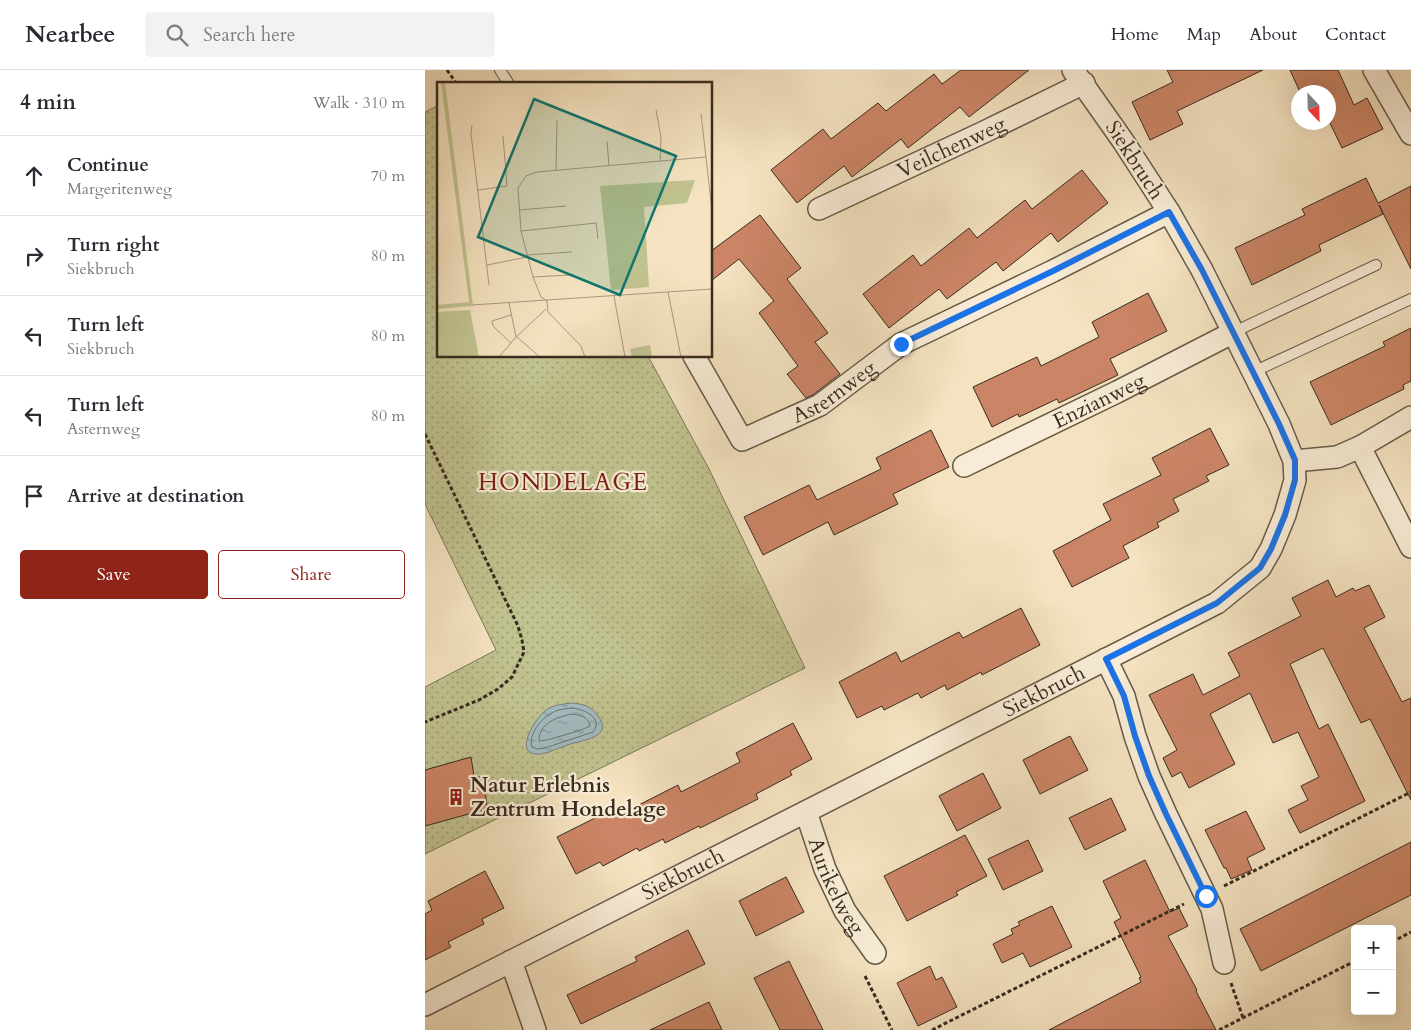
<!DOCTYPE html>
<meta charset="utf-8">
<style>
:root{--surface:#fff;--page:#f2f2f3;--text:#2b2b33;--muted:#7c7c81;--line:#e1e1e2;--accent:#8f2418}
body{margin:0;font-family:Cardo,serif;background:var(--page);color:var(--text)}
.controls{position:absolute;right:15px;bottom:15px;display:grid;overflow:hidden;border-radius:5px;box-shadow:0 5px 20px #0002}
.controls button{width:45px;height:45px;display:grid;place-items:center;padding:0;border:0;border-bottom:1px solid var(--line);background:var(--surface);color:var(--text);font:25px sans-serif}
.compass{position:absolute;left:866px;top:15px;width:45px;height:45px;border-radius:50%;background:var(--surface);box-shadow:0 5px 20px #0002;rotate:158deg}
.stop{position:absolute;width:15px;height:15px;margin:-11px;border:4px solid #1a73e8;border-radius:50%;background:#fff}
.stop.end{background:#1a73e8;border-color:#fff;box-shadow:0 1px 5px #0008}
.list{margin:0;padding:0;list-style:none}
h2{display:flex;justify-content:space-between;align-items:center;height:65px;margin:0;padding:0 20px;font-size:21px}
h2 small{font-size:16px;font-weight:400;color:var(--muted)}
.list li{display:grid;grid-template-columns:32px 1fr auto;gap:15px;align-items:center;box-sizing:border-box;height:80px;padding:0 20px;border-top:1px solid var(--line)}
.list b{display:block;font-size:19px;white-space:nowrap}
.list p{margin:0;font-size:16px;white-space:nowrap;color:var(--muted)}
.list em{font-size:16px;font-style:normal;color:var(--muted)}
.actions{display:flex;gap:10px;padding:15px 20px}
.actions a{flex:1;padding:11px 0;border:1px solid var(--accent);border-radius:5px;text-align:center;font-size:18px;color:var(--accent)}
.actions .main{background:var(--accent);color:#fff}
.icon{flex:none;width:28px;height:28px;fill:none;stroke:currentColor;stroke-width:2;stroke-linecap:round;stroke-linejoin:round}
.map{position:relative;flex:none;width:986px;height:960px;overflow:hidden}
header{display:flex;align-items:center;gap:30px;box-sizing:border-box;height:70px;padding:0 25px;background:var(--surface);border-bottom:1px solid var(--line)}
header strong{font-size:24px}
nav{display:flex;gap:28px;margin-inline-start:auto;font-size:18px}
.search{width:350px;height:45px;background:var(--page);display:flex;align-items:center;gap:12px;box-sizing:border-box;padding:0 18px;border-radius:5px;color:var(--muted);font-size:19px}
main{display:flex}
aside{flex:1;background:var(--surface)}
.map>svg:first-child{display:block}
.grass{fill:url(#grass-dots);stroke:#7c7757}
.water{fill:url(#water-ripples);stroke:#77817e}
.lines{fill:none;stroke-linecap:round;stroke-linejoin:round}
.shore{stroke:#6c736e;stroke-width:1}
.building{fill:#cb8566;stroke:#372c1f}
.lane-casing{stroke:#665a47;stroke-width:12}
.street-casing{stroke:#665a47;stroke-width:24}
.path{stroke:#372c1f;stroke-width:3;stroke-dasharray:4 2.5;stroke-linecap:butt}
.lane{stroke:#f8ecd6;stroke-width:10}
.street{stroke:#f8ecd6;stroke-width:21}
.route{stroke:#1a73e8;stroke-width:6}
.labels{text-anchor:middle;stroke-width:4.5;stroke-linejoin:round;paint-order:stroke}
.street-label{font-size:21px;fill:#372c1f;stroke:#f8ecd6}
.poi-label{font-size:21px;font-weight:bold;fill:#372c1f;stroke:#f8ecd6;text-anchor:start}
.quarter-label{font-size:24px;letter-spacing:1px;fill:#7a1f14;stroke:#f8ecd6}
.inset-road{fill:none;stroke:#a89980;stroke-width:1}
.view{fill:#0f766e;fill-opacity:0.15;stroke:#0f766e;stroke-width:2.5}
.inset-edge{fill:none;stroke:#372c1f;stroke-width:2.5}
</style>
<header>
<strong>Nearbee</strong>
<div class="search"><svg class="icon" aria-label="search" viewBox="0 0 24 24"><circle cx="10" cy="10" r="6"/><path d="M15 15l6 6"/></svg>Search here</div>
<nav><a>Home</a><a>Map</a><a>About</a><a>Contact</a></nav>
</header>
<main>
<aside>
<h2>4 min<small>Walk · 310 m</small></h2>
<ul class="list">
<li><svg class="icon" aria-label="ahead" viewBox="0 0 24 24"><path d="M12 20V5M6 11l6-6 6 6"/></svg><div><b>Continue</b><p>Margeritenweg</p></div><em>70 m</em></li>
<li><svg class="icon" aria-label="right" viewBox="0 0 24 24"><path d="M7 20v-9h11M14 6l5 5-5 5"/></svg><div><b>Turn right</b><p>Siekbruch</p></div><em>80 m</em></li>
<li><svg class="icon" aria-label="left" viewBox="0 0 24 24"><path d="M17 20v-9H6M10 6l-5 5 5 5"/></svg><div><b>Turn left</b><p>Siekbruch</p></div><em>80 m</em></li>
<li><svg class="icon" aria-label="left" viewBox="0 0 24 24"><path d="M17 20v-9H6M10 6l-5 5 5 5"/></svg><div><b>Turn left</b><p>Asternweg</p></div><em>80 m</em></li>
<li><svg class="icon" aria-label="arrive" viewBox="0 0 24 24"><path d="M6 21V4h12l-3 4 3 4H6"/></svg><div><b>Arrive at destination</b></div></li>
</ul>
<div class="actions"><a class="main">Save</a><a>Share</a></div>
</aside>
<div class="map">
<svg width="986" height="960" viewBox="0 0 986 960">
<defs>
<pattern id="grass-dots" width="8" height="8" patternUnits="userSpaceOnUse" patternTransform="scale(1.25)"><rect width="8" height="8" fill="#c0c28f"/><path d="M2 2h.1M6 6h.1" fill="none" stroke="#9d9e74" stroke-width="1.8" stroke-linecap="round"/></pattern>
<pattern id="water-ripples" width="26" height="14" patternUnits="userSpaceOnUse" patternTransform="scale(1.25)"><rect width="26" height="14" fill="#a2babe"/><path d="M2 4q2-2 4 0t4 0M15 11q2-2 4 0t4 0" fill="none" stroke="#85979a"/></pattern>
</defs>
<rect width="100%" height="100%" fill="#f4e2c0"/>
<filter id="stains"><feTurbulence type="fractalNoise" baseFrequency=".004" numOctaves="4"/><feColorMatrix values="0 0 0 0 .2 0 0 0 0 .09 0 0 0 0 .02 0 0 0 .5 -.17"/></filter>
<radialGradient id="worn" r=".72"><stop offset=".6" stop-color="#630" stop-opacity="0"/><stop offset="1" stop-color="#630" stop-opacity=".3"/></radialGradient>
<path class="grass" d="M14 35V286H223L284 399 380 598 0 784V617L71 580 0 434V42Z"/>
<path class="water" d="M147 633C158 634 166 636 173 646 188 665 162 670 149 673 141 675 132 679 124 682 85 694 105 653 121 640 128 635 138 634 147 633Z"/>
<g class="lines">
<path class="shore" d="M147 638C159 639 179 648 168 662L120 678 113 679 107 677C103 665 116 648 127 643 133 639 140 639 147 638Z
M147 644C155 645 164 647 165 656 161 659 118 672 114 671 114 653 132 647 147 644Z"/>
</g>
<path class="building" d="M536 0H604L544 47 535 37 483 78 476 69 427 107 419 96 372 133 346 100 398 59 406 69 453 33 461 41 509 4 517 14Z
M742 0H838L752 41 758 54 725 70 707 32 748 12Z
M865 0H913L929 35 942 28 958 59 917 78 904 51V22H875Z
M657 100 683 133 633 172 626 163 578 201 571 192 522 229 514 219 464 258 438 224 488 185 496 196 544 158 552 168 600 130 607 139Z
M941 108 953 133 986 116V199L954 135 958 144 894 175 896 181 827 215 810 178 880 145 877 139Z
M335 145 376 198 362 209 403 263 390 272 415 304 389 324 381 328 362 304 373 296 334 243 349 231 314 189 286 211V181Z
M723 223 742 261 685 289 693 305 634 333 632 329 594 347 593 344 567 357 548 317 612 287 616 296 674 267 667 252Z
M986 258V311L978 315 979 319 906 355 885 312 960 276 958 272Z
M785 358 804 395 781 406 784 411 748 429 754 441 732 453 734 457 698 476 704 488 647 517 628 481 686 450 678 434 736 405 727 388Z
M506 360 524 397 468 424 473 434 409 465 403 452 338 485 319 447 384 415 392 430 456 399 451 388Z
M903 510 911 527 928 518 930 521 944 515 960 547 939 558 977 632 986 628V730L945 649 936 653 898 578 865 594 894 659 903 654 940 731 875 763 863 740 883 730 876 716 894 707 873 662 848 673 825 623 785 644 810 694 764 718 756 702 747 707 738 688 752 680 724 625 768 604 778 625 815 606 803 583 876 546 867 528Z
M596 538 615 575 557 605 556 602 522 620 520 615 496 628 493 623 459 640 457 636 432 648 414 612 471 582 476 592 534 562 538 568Z
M368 653 387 689 365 701 367 705 331 724 333 729 275 758 274 756 240 773 238 769 214 781 212 778 178 796 175 792 151 804 132 767 190 738 194 745 253 715 256 722 315 692 311 683Z
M645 666 663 700 615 724 598 690Z
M46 687 49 706 59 708 62 739 0 756V700Z
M558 703 576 738 532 761 514 726Z
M686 728 701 760 660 780 644 748Z
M821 741 840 779 822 788 827 800 806 809 801 798H799L780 760Z
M540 765 562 806 531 822 533 825 482 851 459 806Z
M603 770 618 801 578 820 563 789Z
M986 772V825L836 901 815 859Z
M720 790 745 842 754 838 763 856 743 866 772 920 771 921 791 960H624L716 912 714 908 716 907 689 852 696 848 678 811Z
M60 801 79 838 57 849 59 854 23 872 26 877 0 890V844L7 840 3 831Z
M361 807 379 842 331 866 314 831Z
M627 836 647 877 605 897 598 883 577 893 568 874 588 864 586 859 595 855 593 852Z
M263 860 280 894 156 954 142 925 212 891 210 887Z
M364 891 398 960H355L329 908Z
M505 896 511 910 517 907 532 937 493 956 472 913Z
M284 932 297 960H225Z"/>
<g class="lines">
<g class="lane-casing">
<path id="lane" d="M75 0 84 14
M809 262 951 195
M828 302 986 229"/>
</g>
<g class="street-casing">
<g id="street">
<path d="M949 0 986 64"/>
<path id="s1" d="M394 139 559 62 659 13"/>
<path id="s2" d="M269 286 317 370 395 335 476 274 628 201 744 142"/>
<path d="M986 347 935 377 986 477"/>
<path d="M869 391 912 387 935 377"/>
<path id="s3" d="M539 396 692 322 809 262"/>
<path d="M681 589 699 626 710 666 724 706 741 744 787 839 799 893"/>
<path id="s4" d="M381 742 400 799 420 841 450 883"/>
<path d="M86 891 110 960"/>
<path id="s5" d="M0 935 792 533 835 498 846 479 860 445 870 410 869 391 854 354 777 200 744 142 698 71 648 0"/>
</g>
</g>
<path class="path" d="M22 0 32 14
M0 364 93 556 97 570 99 582 87 607 73 619 54 630 0 652
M799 816 986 722
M967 872 986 862
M440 906 467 960
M806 913 818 948
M507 960 759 834
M794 960 930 891"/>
<use href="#lane" class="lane"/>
<use href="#street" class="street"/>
</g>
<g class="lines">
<path class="route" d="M476 274 628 201 744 142 777 200 854 354 870 390V410L860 445 846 479 835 498 792 533 681 589 699 626 710 666 724 706 741 744 781 826"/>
</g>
<defs>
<g id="building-bare" transform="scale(1.35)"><path d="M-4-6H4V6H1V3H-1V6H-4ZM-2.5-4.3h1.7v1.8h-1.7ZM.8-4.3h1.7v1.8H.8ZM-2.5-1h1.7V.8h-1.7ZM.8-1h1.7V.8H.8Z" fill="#8f2418" stroke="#f8ecd6" stroke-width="2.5" paint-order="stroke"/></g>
</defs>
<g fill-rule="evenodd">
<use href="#building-bare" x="31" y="727"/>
</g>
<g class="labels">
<g class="street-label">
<text dy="7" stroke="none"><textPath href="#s1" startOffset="146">Veilchenweg</textPath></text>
<text transform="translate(710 90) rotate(57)" y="7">Siekbruch</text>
<text dy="7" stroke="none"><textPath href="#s2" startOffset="201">Asternweg</textPath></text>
<text dy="7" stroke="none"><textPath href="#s3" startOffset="150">Enzianweg</textPath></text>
<text dy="7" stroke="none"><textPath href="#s5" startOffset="694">Siekbruch</textPath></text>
<text dy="7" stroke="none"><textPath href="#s5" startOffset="289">Siekbruch</textPath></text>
<text dy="7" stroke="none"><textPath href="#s4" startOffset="80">Aurikelweg</textPath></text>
</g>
<g class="poi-label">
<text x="45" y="722">Natur Erlebnis<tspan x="45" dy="24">Zentrum Hondelage</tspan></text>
</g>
<g class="quarter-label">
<text x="138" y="420">HONDELAGE</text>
</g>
</g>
<g transform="translate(12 12)">
<rect width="275" height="275" fill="#f4e2c0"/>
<path d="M4 0H8L36 224 0 227V223L32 220ZM258 98 250 121 207 125 212 205 174 208 163 104ZM33 228 42 275H0V230ZM213 263 215 275H195L193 267Z" fill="#c0c28f"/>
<path class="inset-road" d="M219 28 224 55 223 79M264 32 275 128M35 43 34 52 52 203M170 59 172 84M119 88 120 38M41 108 70 104 66 54M82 128 129 124M84 149 159 141 161 157M89 173 135 170M50 183 90 175M96 195 133 193M231 210 244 275M177 214 188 275M110 219 104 215 96 195 84 149 81 106 89 94 100 90 269 75M110 219 111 230 144 264 148 275M35 223 275 207M79 255 109 227M80 255 103 275M74 261 56 244 55 239 74 233M62 275 79 255 72 221"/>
<path class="view" d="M97 17 239 74 183 213 41 155Z"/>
<rect width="275" height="275" class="inset-edge"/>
</g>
<rect width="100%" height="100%" filter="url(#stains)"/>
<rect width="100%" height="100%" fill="url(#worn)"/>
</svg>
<div class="controls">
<button>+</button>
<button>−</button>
</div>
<svg class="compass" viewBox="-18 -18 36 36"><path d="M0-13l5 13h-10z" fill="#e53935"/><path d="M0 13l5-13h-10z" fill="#7c7c81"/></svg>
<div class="stop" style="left:781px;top:826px"></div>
<div class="stop end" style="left:476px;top:274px"></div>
</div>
</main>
